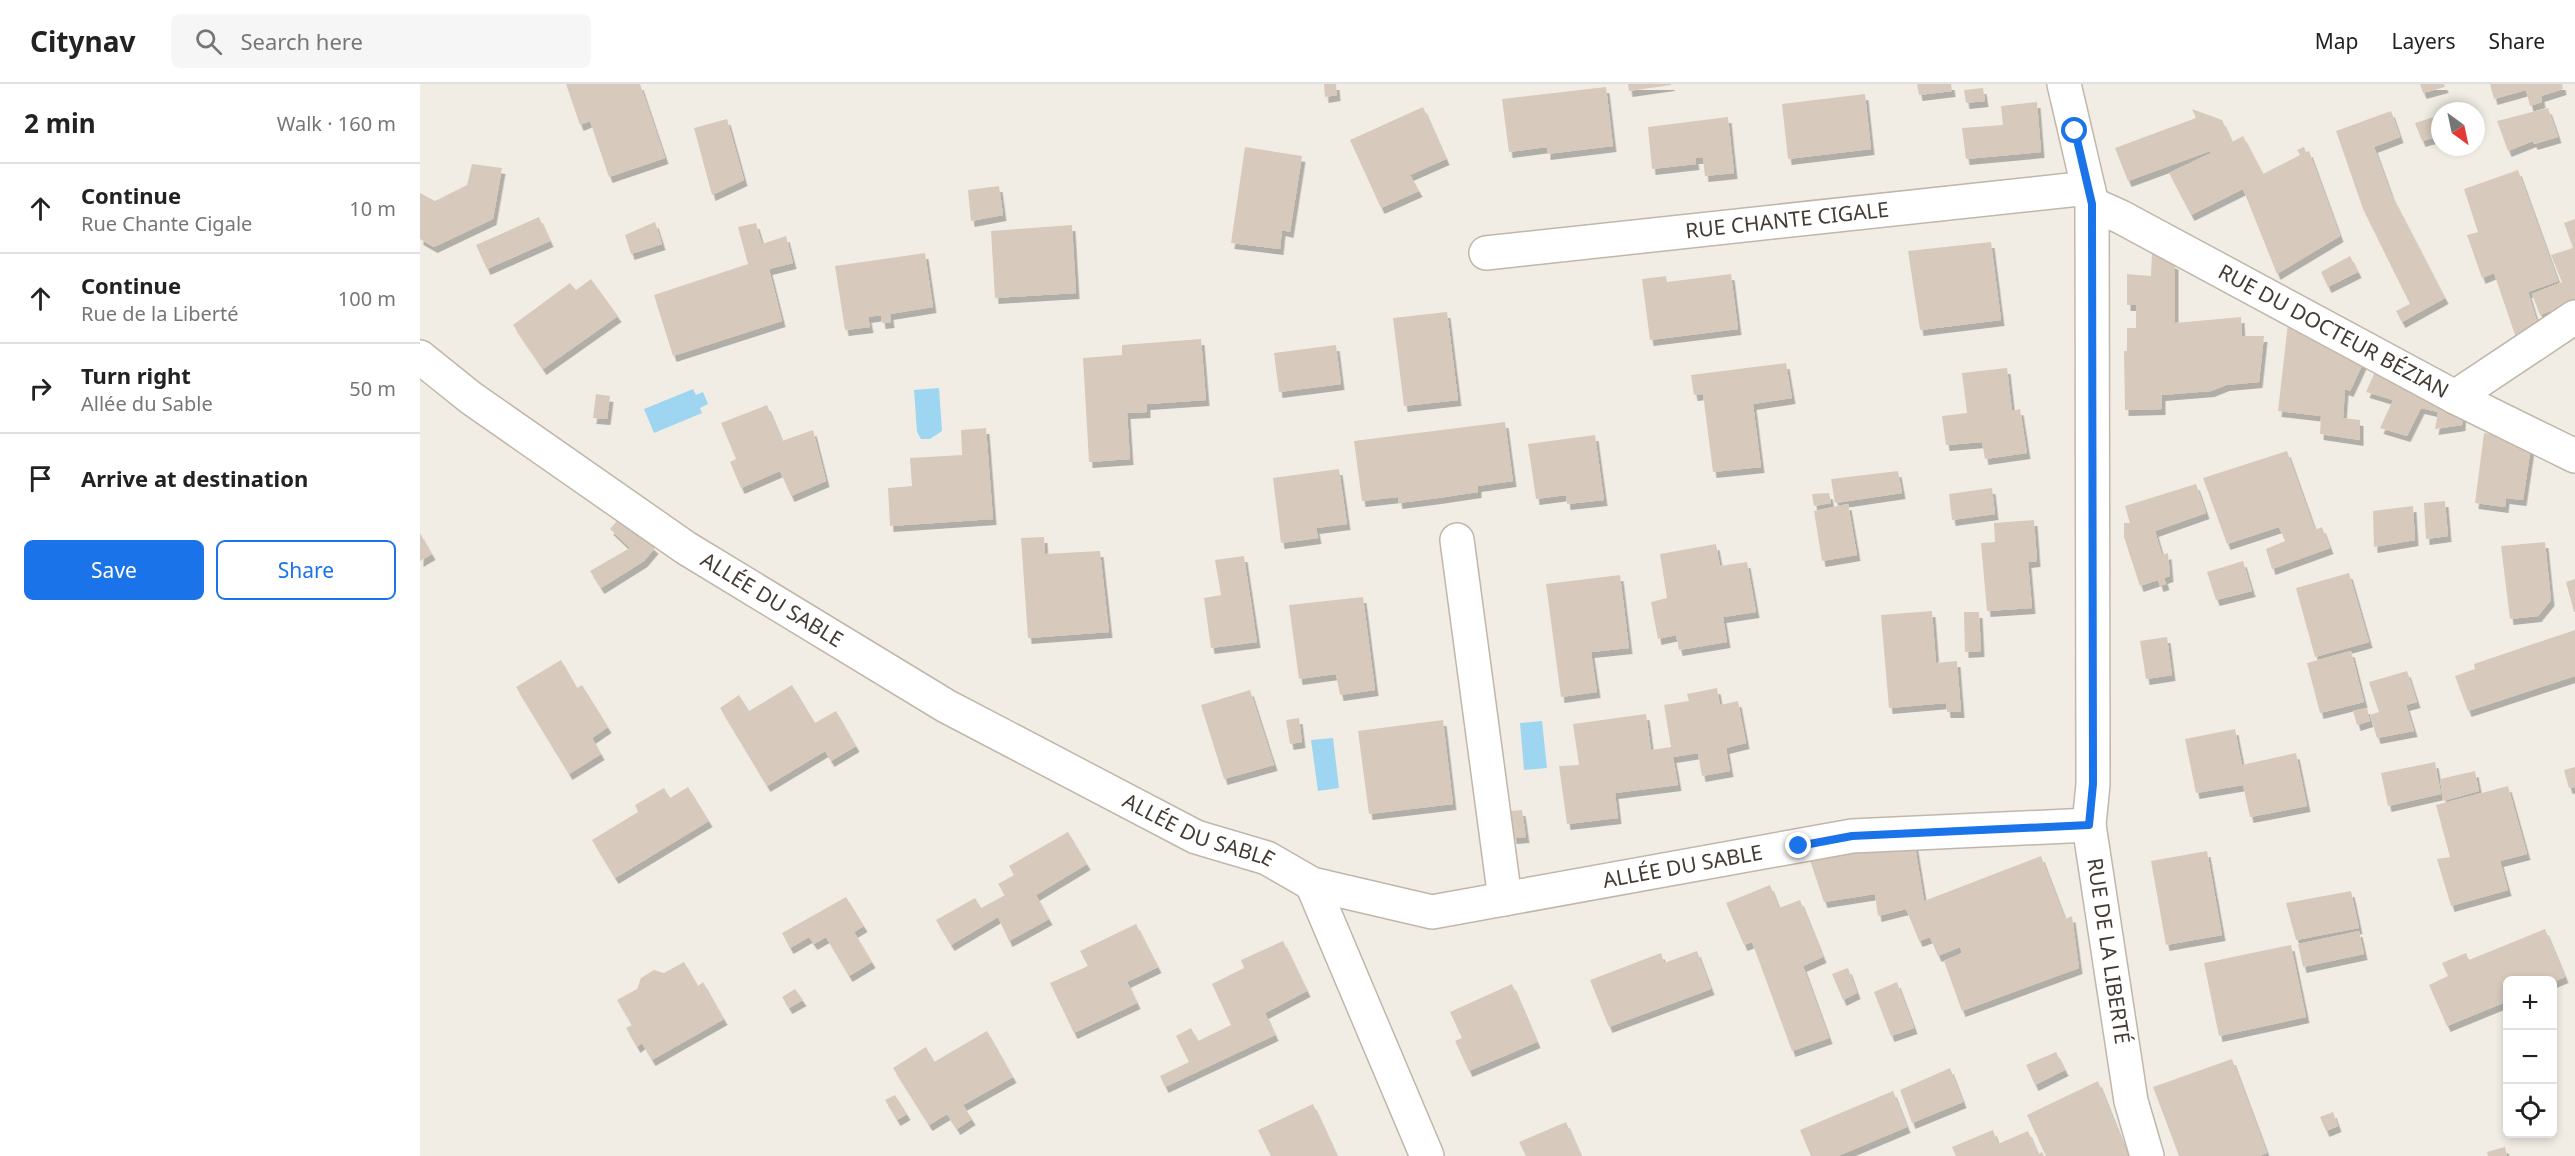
<!DOCTYPE html>
<meta charset="utf-8">
<style>
:root{--surface:#fff;--page:#f6f6f6;--text:#222;--muted:#767676;--line:#e0e0e0;--accent:#1a73e8}
body{margin:0;font-family:"Noto Sans",sans-serif;background:var(--page);color:var(--text)}
.controls{position:absolute;right:18px;bottom:18px;display:grid;overflow:hidden;border-radius:9px;box-shadow:0 3px 9px #0003}
.controls button{width:54px;height:54px;display:grid;place-items:center;padding:0;border:0;border-bottom:2px solid var(--line);background:var(--surface);color:var(--text);font:30px sans-serif}
.compass{position:absolute;left:2011px;top:18px;width:54px;height:54px;border-radius:50%;background:var(--surface);box-shadow:0 3px 9px #0003;rotate:147deg}
.stop{position:absolute;width:18px;height:18px;margin:-14px;border:4px solid #1a73e8;border-radius:50%;background:#fff}
.stop.end{background:#1a73e8;border-color:#fff;box-shadow:0 2px 6px #0008}
.list{margin:0;padding:0;list-style:none}
h2{display:flex;justify-content:space-between;align-items:center;height:78px;margin:0;padding:0 24px;font-size:26px}
h2 small{font-size:20px;font-weight:400;color:var(--muted)}
.list li{display:grid;grid-template-columns:39px 1fr auto;gap:18px;align-items:center;box-sizing:border-box;height:90px;padding:0 24px;border-top:2px solid var(--line)}
.list b{display:block;font-size:22px;white-space:nowrap}
.list p{margin:0;font-size:20px;white-space:nowrap;color:var(--muted)}
.list em{font-size:20px;font-style:normal;color:var(--muted)}
.actions{display:flex;gap:12px;padding:18px 24px}
.actions a{flex:1;padding:14px 0;border:2px solid var(--accent);border-radius:9px;text-align:center;font-size:21px;color:var(--accent)}
.actions .main{background:var(--accent);color:#fff}
.icon{flex:none;width:33px;height:33px;fill:none;stroke:currentColor;stroke-width:2;stroke-linecap:round;stroke-linejoin:round}
.map{position:relative;flex:none;width:2155px;height:1072px;overflow:hidden}
header{display:flex;align-items:center;gap:36px;box-sizing:border-box;height:84px;padding:0 30px;background:var(--surface);border-bottom:2px solid var(--line)}
header strong{font-size:28px}
nav{display:flex;gap:33px;margin-inline-start:auto;font-size:21px}
.search{width:420px;height:54px;background:var(--page);display:flex;align-items:center;gap:15px;box-sizing:border-box;padding:0 21px;border-radius:9px;color:var(--muted);font-size:22px}
main{display:flex}
aside{flex:1;background:var(--surface)}
.map>svg:first-child{display:block}
.water{fill:#9ed6f1}
.building{fill:#d7cabc;filter:url(#shadow)}
.lines{fill:none;stroke-linecap:round;stroke-linejoin:round}
.minor-casing{stroke:#c1b6a9;stroke-width:36}
.minor{stroke:#fff;stroke-width:33}
.route{stroke:#1a73e8;stroke-width:8}
.labels{text-anchor:middle;stroke-width:4.5;stroke-linejoin:round;paint-order:stroke}
.street-label{font-size:21px;fill:#443c34;stroke:#fff}
</style>
<header>
<strong>Citynav</strong>
<div class="search"><svg class="icon" aria-label="search" viewBox="0 0 24 24"><circle cx="10" cy="10" r="6"/><path d="M15 15l6 6"/></svg>Search here</div>
<nav><a>Map</a><a>Layers</a><a>Share</a></nav>
</header>
<main>
<aside>
<h2>2 min<small>Walk · 160 m</small></h2>
<ul class="list">
<li><svg class="icon" aria-label="ahead" viewBox="0 0 24 24"><path d="M12 20V5M6 11l6-6 6 6"/></svg><div><b>Continue</b><p>Rue Chante Cigale</p></div><em>10 m</em></li>
<li><svg class="icon" aria-label="ahead" viewBox="0 0 24 24"><path d="M12 20V5M6 11l6-6 6 6"/></svg><div><b>Continue</b><p>Rue de la Liberté</p></div><em>100 m</em></li>
<li><svg class="icon" aria-label="right" viewBox="0 0 24 24"><path d="M7 20v-9h11M14 6l5 5-5 5"/></svg><div><b>Turn right</b><p>Allée du Sable</p></div><em>50 m</em></li>
<li><svg class="icon" aria-label="arrive" viewBox="0 0 24 24"><path d="M6 21V4h12l-3 4 3 4H6"/></svg><div><b>Arrive at destination</b></div></li>
</ul>
<div class="actions"><a class="main">Save</a><a>Share</a></div>
</aside>
<div class="map">
<svg width="2155" height="1072" viewBox="0 0 2155 1072">
<defs>
<filter id="shadow"><feDropShadow dx="3.5" dy="6" stdDeviation="0" flood-color="#0004"/></filter>
</defs>
<rect width="100%" height="100%" fill="#f2ede4"/>
<path class="water" d="M519 304 522 347 510 355H501L497 348 494 306Z
M273 305 276 311 283 308 288 320 280 324 282 329 234 349 224 325Z
M1122 637 1127 684 1104 686 1100 639Z
M913 654 919 704 898 707 891 656Z"/>
<path class="building" d="M146 0H220L245 74 189 93 170 37 160 41Z
M904 0H916L917 11 905 13Z
M1208 0H1251V1L1209 7Z
M1497 0H1531L1532 7 1499 11Z
M2000 0H2024L2025 3 2003 9Z
M2070 0H2142L2143 5 2121 12 2122 18 2110 22 2106 6 2074 15Z
M1186 3 1193 62 1127 70V63L1089 68 1082 15Z
M1563 4 1565 17 1546 19 1544 6Z
M1445 10 1451 65 1368 75 1362 20Z
M1617 18 1621 68 1546 75 1542 44 1583 41 1581 22Z
M1003 23 1026 75 990 91 999 107 961 124 930 56Z
M2128 24 2138 53 2114 60 2113 57 2088 67 2077 37Z
M1772 25 1802 36 1812 58 1823 52 1843 90 1880 71 1877 66 1884 63 1886 68 1889 67 1920 152 1857 190 1823 105 1771 131 1749 89 1791 69 1790 67 1708 97 1695 64 1776 34Z
M1971 27 1980 53 1954 63 1971 110 2025 214 1982 238 1976 227 1990 220 1943 125 1916 47Z
M2020 31V52L2002 57 1995 39Z
M1308 33 1314 89 1285 92 1283 74H1275L1276 80 1232 85 1228 43Z
M307 35 324 96 292 111 274 44Z
M825 63 882 72 870 148 862 146 860 165 811 159Z
M52 80 82 84 73 135 14 163 0 155V109L15 117 47 101Z
M2098 86 2138 197 2108 208 2119 244 2095 251 2074 189 2062 194 2047 151 2058 148 2044 105Z
M579 102 583 131 551 137 548 106Z
M119 133 130 157 67 185 56 161Z
M2155 135V218L2120 231 2112 210 2142 198 2131 171 2153 164 2144 139Z
M235 138 242 160 211 170 205 151Z
M336 139 342 160 366 152 373 179 349 185 362 237 253 272 234 211 328 180 318 143Z
M652 141 656 209 575 214 571 147Z
M1571 158 1581 236 1500 246 1488 167Z
M505 169 513 223 470 230 471 238 462 239 461 231 448 233 450 243 425 246 415 182Z
M1732 169 1755 180V239L1821 233 1822 252H1844L1839 298 1806 301 1791 307 1742 311V325L1705 326 1704 267H1707V244H1716V221H1707V190L1731 192Z
M1930 172 1938 188 1908 203 1901 188Z
M1311 190 1318 245 1230 256 1222 195 1246 192 1247 198Z
M171 195 198 232 123 285 93 241 150 199 156 206Z
M1027 228 1038 316 984 322 973 234Z
M1868 239 1945 275 1930 307 1925 305 1923 334 1940 336V356L1900 350 1901 332 1858 327Z
M781 255 786 316 727 320V328L707 329 710 375 669 378 663 274 702 271V261Z
M916 261 921 300 859 308 854 269Z
M1366 279 1372 314 1333 320 1341 383 1293 388 1283 310 1274 311 1271 291Z
M1958 281 2043 319 2042 341 2015 345 2018 328 2001 324 1987 352 1960 344 1973 316 1946 308Z
M1587 284 1592 327 1600 325 1607 369 1565 375 1562 358 1526 361 1522 332 1547 329 1542 289Z
M176 310 190 312 187 335 173 334Z
M347 321 362 357 393 346 406 397 371 412 360 387 321 404 310 378 316 375 301 339Z
M1085 338 1093 397 1058 402V408L1018 414 979 419 978 413 942 417 934 357Z
M566 344 573 435 470 442 468 404 492 402 490 374 542 371 541 346Z
M2064 349 2112 356 2103 416 2086 414 2085 423 2055 419Z
M1175 351 1184 416 1147 420 1146 411 1116 415 1108 360Z
M1867 367 1895 446 1902 443 1910 464 1852 485 1846 465 1865 457 1859 443 1807 460 1783 394Z
M919 385 927 440 896 444 898 454 861 459 853 394Z
M1478 387 1482 409 1415 419 1411 395Z
M1776 400 1786 429 1735 447 1742 471 1748 469 1750 492 1744 494 1746 500 1740 502 1738 496 1720 502 1704 453V439H1710L1705 422Z
M1572 404 1575 430 1532 436 1529 410Z
M1409 409 1411 419 1394 422 1392 410Z
M2025 417 2028 452 2006 455 2004 419Z
M1428 420 1437 471 1402 477 1394 427Z
M1993 422 1995 456 1954 463 1953 427Z
M201 432 235 464 224 477 181 504 170 487 210 464 190 445Z
M1614 436 1617 477 1608 478 1612 524 1567 527 1561 459 1575 458 1574 439Z
M0 449 12 470 0 477Z
M624 453 625 470 680 467 689 548 608 554 601 454Z
M2125 458 2131 516 2118 532 2090 535 2081 462Z
M1296 460 1300 482 1327 478 1336 528 1303 533 1307 558 1259 566 1256 551 1238 555 1231 518 1247 514 1240 470Z
M824 472 837 558 791 564 784 514 801 511 795 476Z
M1823 477 1832 507 1796 516 1787 488Z
M1929 489 1949 558 1895 573 1876 504Z
M1200 491 1209 564 1171 568 1177 608 1141 613 1126 500Z
M2155 495V528H2154L2146 498Z
M943 513 955 606 920 611 916 590 879 595 869 521Z
M1512 527 1516 579 1537 577 1541 628H1527L1526 619 1469 624 1461 531Z
M1544 528H1559L1561 567 1545 568Z
M2155 546V592L2048 627 2035 592 2055 585 2054 580Z
M1747 553 1752 591 1726 595 1720 557Z
M1931 567 1944 618 1900 629 1887 579Z
M141 576 157 604 162 601 188 643 172 654 181 670 149 690 96 603Z
M1987 587 1997 618 1986 621 1994 647 1957 654 1950 631 1959 628 1949 598Z
M372 601 395 639 416 627 436 662 411 677 405 667 347 702 300 624 319 611 329 627Z
M1297 604 1300 621 1318 617 1326 659 1306 664 1310 687 1282 692 1278 669 1253 673 1258 701 1195 709 1198 734 1147 740 1139 682 1159 681 1153 640 1226 630 1231 666 1251 663 1244 621 1269 617 1267 610Z
M830 606 854 681 804 695 781 621Z
M1947 624 1950 637 1937 641 1933 627Z
M879 634 882 658 870 660 866 636Z
M1023 636 1033 720 949 730 938 647Z
M1815 645 1822 681 1876 669 1887 722 1830 733 1823 701 1776 709 1765 655Z
M2015 678 2021 710 1968 722 1961 689Z
M2155 683V703L2149 704 2144 686Z
M2055 687 2059 707 2023 717 2020 695Z
M2088 702 2107 770 2080 777 2088 806 2031 822 2017 775 2030 773 2016 721Z
M268 703 289 737 195 794 172 756 218 728 215 721 244 704 250 714Z
M1102 726 1106 753 1093 754 1089 727Z
M648 748 667 780 616 811 629 835 589 857 578 833 531 861 516 836 555 814 561 824 585 811 578 800 594 791 589 782Z
M1494 756 1504 817 1621 772 1645 835 1652 832 1659 884 1542 927 1524 877 1542 869 1540 863 1518 872 1510 853 1499 857 1486 825 1458 832 1455 810 1404 818 1390 776Z
M1787 767 1802 851 1746 861 1731 777Z
M1350 801 1359 824 1380 816 1403 873 1383 882 1409 954 1372 967 1332 858 1324 861 1306 819Z
M1931 807 1939 844 1876 856 1866 819Z
M426 813 444 842 434 848 452 878 429 892 406 853 394 860 389 853 370 864 362 849Z
M716 840 738 883 707 898 717 919 654 949 630 899 668 882 660 867Z
M2125 845 2145 893 2133 898 2088 896V917L2027 942 2009 901 2028 892 2022 879 2046 869 2049 876Z
M1939 847 1944 870 1883 883 1878 860Z
M863 857 887 907 845 929 855 951 745 1003 740 992 769 978 756 952 771 944 778 957 811 941 792 900 824 884 821 876Z
M1871 861 1886 933 1799 952 1784 879Z
M1277 867 1291 905 1189 943 1170 896 1241 869 1244 879Z
M264 878 278 902 283 898 304 935 232 976 222 959 217 963 206 944 212 941 197 916 217 905 221 894 234 886 244 889Z
M1428 884 1437 909 1423 916 1412 890Z
M1477 898 1494 944 1471 952 1454 908Z
M1092 900 1117 958 1049 987 1035 957 1042 954 1030 928Z
M375 905 383 916 369 924 362 913Z
M567 947 593 993 543 1021 552 1035 537 1045 527 1030 509 1041 473 984 506 963 514 978Z
M1636 968 1645 986 1615 1001 1606 981Z
M1812 975 1847 1069 1839 1072H1759L1733 1003Z
M1530 984 1543 1018 1492 1039 1480 1006Z
M1678 997 1708 1072H1626L1607 1031Z
M1473 1007 1487 1043 1418 1072H1391L1380 1046Z
M475 1011 487 1030 477 1036 465 1016Z
M893 1020 917 1072H851L838 1046Z
M1913 1028 1918 1042 1906 1047 1900 1033Z
M1146 1038 1161 1072H1106L1099 1058Z
M1573 1046 1578 1060 1608 1047 1618 1070 1622 1068 1624 1072H1536L1532 1063Z
M2085 1063 2087 1072H2068L2067 1068Z"/>
<g class="lines">
<g class="minor-casing">
<g id="minor">
<path id="s1" d="M1644 0 1672 120 1673 700 1669 741 1711 1017 1727 1072"/>
<path id="s2" d="M1672 120 1701 133 2035 313 2155 372"/>
<path id="s3" d="M1066 169 1668 104"/>
<path id="s4" d="M0 273 51 314 266 464 526 622 776 753 847 774 892 800 1012 828 1432 752 1669 741"/>
<path d="M2035 313 2155 233"/>
<path d="M1037 456 1085 815"/>
<path d="M892 800 1007 1072"/>
</g>
</g>
<use href="#minor" class="minor"/>
</g>
<g class="lines">
<path class="route" d="M1379 762 1432 752 1669 741 1673 700 1672 120 1655 47"/>
</g>
<g class="labels">
<g class="street-label">
<text dy="7" stroke="none"><textPath href="#s3" startOffset="303">RUE CHANTE CIGALE</textPath></text>
<text dy="7" stroke="none"><textPath href="#s2" startOffset="273">RUE DU DOCTEUR BÉZIAN</textPath></text>
<text dy="7" stroke="none"><textPath href="#s4" startOffset="428">ALLÉE DU SABLE</textPath></text>
<text dy="7" stroke="none"><textPath href="#s4" startOffset="914">ALLÉE DU SABLE</textPath></text>
<text dy="7" stroke="none"><textPath href="#s4" startOffset="1418">ALLÉE DU SABLE</textPath></text>
<text dy="7" stroke="none"><textPath href="#s1" startOffset="872">RUE DE LA LIBERTÉ</textPath></text>
</g>
</g>
</svg>
<div class="controls">
<button>+</button>
<button>−</button>
<button><svg class="icon" aria-label="locate" viewBox="0 0 24 24"><circle cx="12" cy="12" r="6"/><path d="M12 2v4M12 18v4M2 12h4M18 12h4"/></svg></button>
</div>
<svg class="compass" viewBox="-18 -18 36 36"><path d="M0-13l5 13h-10z" fill="#e53935"/><path d="M0 13l5-13h-10z" fill="#767676"/></svg>
<div class="stop" style="left:1655px;top:47px"></div>
<div class="stop end" style="left:1379px;top:762px"></div>
</div>
</main>
